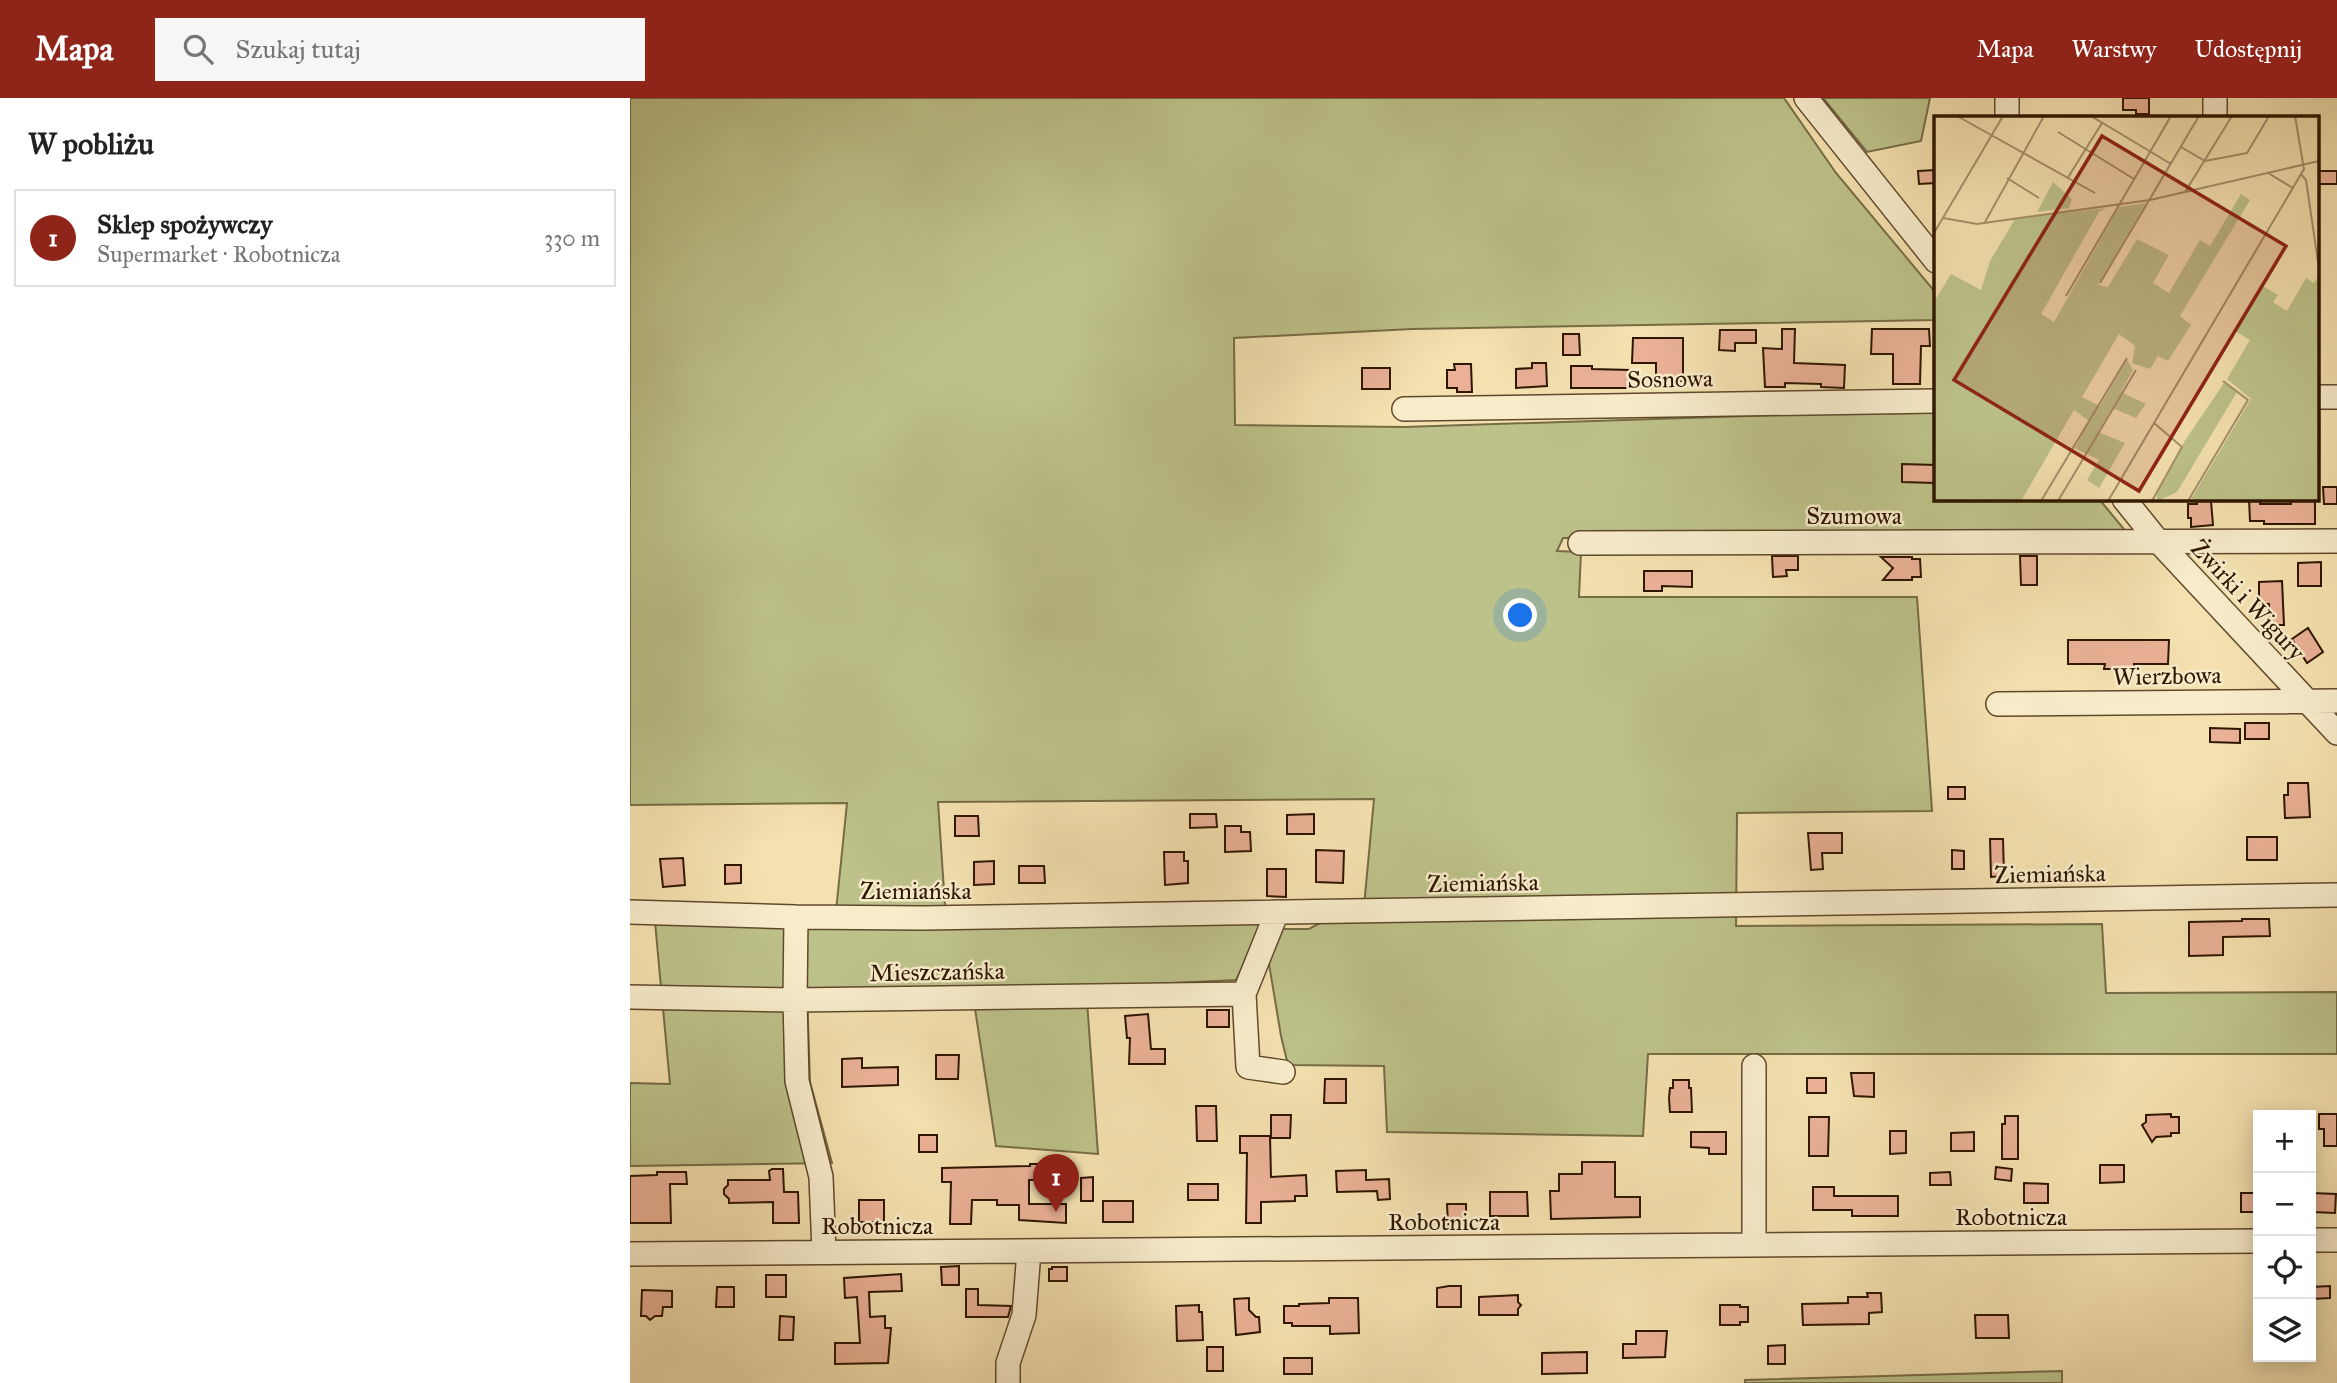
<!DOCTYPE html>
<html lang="pl">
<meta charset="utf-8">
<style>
:root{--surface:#fff;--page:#f6f6f6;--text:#222;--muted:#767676;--line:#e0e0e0;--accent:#8f2418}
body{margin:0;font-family:"IM FELL Great Primer",serif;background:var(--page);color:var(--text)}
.controls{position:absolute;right:21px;bottom:21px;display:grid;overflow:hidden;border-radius:0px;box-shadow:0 4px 18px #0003}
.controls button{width:63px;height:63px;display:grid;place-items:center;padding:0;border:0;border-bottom:2px solid var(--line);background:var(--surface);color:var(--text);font:35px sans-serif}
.you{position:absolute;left:891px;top:518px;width:24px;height:24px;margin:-18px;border:5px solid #fff;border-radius:50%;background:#1a73e8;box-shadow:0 0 0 10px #1a73e833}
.badge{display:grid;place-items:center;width:46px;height:46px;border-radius:50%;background:var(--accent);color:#fff;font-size:23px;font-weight:700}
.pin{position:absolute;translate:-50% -58px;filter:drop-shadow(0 2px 4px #0008)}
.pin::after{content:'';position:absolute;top:37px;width:24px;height:21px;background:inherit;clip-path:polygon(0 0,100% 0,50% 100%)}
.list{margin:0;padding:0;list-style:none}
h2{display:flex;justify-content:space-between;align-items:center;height:91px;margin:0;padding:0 28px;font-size:30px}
h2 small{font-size:23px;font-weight:400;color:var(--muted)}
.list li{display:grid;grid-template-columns:46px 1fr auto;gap:21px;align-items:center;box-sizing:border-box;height:98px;margin:0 14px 14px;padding:0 14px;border:2px solid var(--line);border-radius:0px}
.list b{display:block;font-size:26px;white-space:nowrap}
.list p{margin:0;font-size:23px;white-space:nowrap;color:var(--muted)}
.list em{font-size:23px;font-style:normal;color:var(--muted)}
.icon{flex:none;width:38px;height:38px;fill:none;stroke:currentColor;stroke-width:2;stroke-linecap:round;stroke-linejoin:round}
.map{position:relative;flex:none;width:1707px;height:1285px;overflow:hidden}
header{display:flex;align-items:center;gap:42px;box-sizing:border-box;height:98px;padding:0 35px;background:var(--accent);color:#fff}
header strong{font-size:33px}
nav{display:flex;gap:38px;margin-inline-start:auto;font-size:24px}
.search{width:490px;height:63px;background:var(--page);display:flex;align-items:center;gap:18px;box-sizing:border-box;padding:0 24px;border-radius:0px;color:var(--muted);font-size:26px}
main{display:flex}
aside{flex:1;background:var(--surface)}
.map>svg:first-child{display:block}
.green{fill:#bdc28a;stroke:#766c45;stroke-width:2}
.building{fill:#eab196;stroke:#2f1600;stroke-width:2}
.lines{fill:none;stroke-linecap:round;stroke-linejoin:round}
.minor-casing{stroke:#60492c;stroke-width:26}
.minor{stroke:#f8eccb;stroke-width:23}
.labels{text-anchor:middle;stroke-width:5;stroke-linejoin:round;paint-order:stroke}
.street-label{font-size:24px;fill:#2f1600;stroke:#f8eccb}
.inset-road{fill:none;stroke:#a59069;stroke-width:2}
.view{fill:#8f2418;fill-opacity:0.15;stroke:#8f2418;stroke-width:3.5}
.inset-edge{fill:none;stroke:#2f1600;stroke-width:3.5}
</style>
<header>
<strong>Mapa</strong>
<div class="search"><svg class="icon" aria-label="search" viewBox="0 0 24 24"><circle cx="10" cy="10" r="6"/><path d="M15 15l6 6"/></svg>Szukaj tutaj</div>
<nav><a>Mapa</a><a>Warstwy</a><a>Udostępnij</a></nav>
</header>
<main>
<aside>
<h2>W pobliżu<small></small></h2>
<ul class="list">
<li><span class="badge">1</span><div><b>Sklep spożywczy</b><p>Supermarket · Robotnicza</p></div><em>330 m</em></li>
</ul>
</aside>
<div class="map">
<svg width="1707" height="1285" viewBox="0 0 1707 1285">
<rect width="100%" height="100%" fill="#f4e1af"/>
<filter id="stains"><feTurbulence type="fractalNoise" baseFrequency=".00286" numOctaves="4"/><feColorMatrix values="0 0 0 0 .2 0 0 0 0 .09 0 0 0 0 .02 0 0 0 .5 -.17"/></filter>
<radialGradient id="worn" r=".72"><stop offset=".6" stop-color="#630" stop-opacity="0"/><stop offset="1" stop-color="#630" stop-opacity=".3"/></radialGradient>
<path class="green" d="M0 0H1154L1206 75 1306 195V222L782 231 604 240 605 327 774 329 1306 312V401H1469L1498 436 933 440 927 453 951 454 949 499H1287L1302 713 1107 715 1106 828 1472 826 1476 895 1707 894V956H1018L1013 1038 757 1034 754 968 658 967 651 938 637 854 651 831H679L699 820 733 819 744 701 308 704 316 822 635 823 606 882 456 889 468 1056 366 1048 342 891 177 892 180 984 202 1065 0 1068V985L40 986 25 824 206 813 217 705 0 707Z
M1193 0H1300L1291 43 1237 54Z
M1432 1273V1285H1115V1282Z"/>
<path class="building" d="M1493 0H1519V16H1506V12H1493Z
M1306 72V85L1289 86 1288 73Z
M1688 73H1707V86H1688Z
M1152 231H1165L1164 265 1215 267 1214 290 1191 289V286L1155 285V289H1135L1133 250 1152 251Z
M1242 231H1299L1300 248H1291L1290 286H1263V256H1241Z
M1090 232H1126V245H1105V253L1089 252Z
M933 236H949L950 257H933Z
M1003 240H1053V283H1026V265H1002Z
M902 265H916L917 288 886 290V271L902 270Z
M824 266H841L842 294H827V290H817V272H825Z
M941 268H962V271L1000 272V290H941Z
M732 270H760V291H732Z
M1272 366 1306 367V385L1272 384Z
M1693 389H1707V406H1694Z
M1619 401H1630V406H1661V402H1685V426H1634V423H1620Z
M1567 403H1581L1583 427 1561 429V420H1558V406H1567Z
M1142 458H1168V472H1156L1157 478 1143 479Z
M1390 458H1407V487H1391Z
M1251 459H1282V461H1290L1291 479H1282V482H1253L1263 470Z
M1691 464V488H1668V465Z
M1014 473H1062V489L1032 488V493H1014Z
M1652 483 1654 527H1639V506H1629V484Z
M1678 530 1693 554 1677 565 1662 541Z
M1438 542H1539L1538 566H1504V571H1474L1475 566H1438Z
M1615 625H1639V641H1615Z
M1580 630 1610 631V645L1580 644Z
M1658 685H1678L1680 719 1655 720 1654 697H1658Z
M1318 689H1335V701H1318Z
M560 716H586L587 729 560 730Z
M684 716V736H657V717Z
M325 718H348L349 738H325Z
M595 728H611V734H620L621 753 595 754Z
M1178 735H1212V755H1192L1193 771 1181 772Z
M1617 739H1647V762H1617Z
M1360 741H1373L1374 778 1361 779Z
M686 752 714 753 713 785 686 784Z
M1322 752 1334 753V771H1322Z
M534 754H554V763H558V785L535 787Z
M53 760 55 787 33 789 30 761Z
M364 763V786L344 787V764Z
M95 767H111V785L95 786Z
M389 768H414L415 785H389Z
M637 771H656V799L637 798Z
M1612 821H1639L1640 838 1593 839V857L1559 858V824L1612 823Z
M577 912H599V929H577Z
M518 916 521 951H535V966H499L500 940H497L495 918Z
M306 957H329L328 981H306Z
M232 960V970L268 969V987L212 989V961Z
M1221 975H1244V999L1224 998Z
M1177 980H1196V995H1177Z
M695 981H716V1005H694Z
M1043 982H1059V990H1061L1062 1014H1040L1039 1000 1040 990H1043Z
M566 1008H586L587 1043H567Z
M1541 1016V1019H1549V1035H1541V1038L1526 1039 1522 1044 1512 1027 1516 1024V1017Z
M1689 1016H1707V1048H1694V1031H1689Z
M641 1017H661L660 1040H641Z
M1375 1018H1388V1061H1372V1026H1375Z
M1179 1019H1199L1198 1058H1179Z
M1260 1033H1276V1055L1260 1056Z
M1061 1034H1096V1056H1079V1050L1061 1049Z
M1344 1034V1053H1321V1035Z
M289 1037H307V1054H289Z
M610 1038H640L641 1079 676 1077 677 1098H665V1103L631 1104V1125H616L617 1055H610Z
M952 1064H985V1099H1010V1119L921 1121 920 1093H929V1076H952Z
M400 1066H427V1082H399V1106H436V1125L389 1122V1107H367V1102H342L341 1126H320L321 1084H312V1070L400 1068Z
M1470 1067H1494V1084L1470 1085Z
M1366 1069 1382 1071 1381 1083 1365 1081Z
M142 1071H153L154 1094H168L169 1125H143V1104L99 1105V1101L94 1096V1091L98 1087V1082H140L139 1073Z
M736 1072V1082L759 1081 760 1101 748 1102 747 1093 707 1094 706 1073Z
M27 1074H56L57 1086H40L41 1125H0V1078L27 1077Z
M1320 1074 1321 1087H1300V1075Z
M463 1079V1103H451V1080Z
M1394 1085 1418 1086V1105H1394Z
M558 1086H588V1102H558Z
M1183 1089H1204V1098H1268V1118H1222V1112H1183Z
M860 1094H897L898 1118H860Z
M1611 1095H1628V1114H1611Z
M1682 1095 1706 1096 1705 1115 1682 1114Z
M229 1102H254V1124H229Z
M473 1103H503V1124H473Z
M817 1106H836V1127H818Z
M329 1168V1187H312L311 1169Z
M422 1169H437V1183H419V1171H422Z
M271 1176 272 1193 239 1194 240 1219 255 1218V1230H261L258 1265 205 1266V1245H230L227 1199 215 1200 214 1180Z
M136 1177H156V1199H136Z
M819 1188H831V1209H807V1190Z
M1700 1188V1200L1681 1201V1189Z
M87 1189H104V1209H86Z
M336 1191H348V1207L381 1208 378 1219H336Z
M12 1192 42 1193V1209H33L32 1218H25L20 1222 16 1218H11Z
M1237 1195H1251L1252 1214 1239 1215V1226L1173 1227 1172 1206 1218 1205V1199H1238Z
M888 1197V1204L891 1207 888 1211V1217H849V1199Z
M619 1200V1212L626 1219H629L630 1234 606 1237 604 1201Z
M699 1200H728L729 1235 700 1236V1228H662V1225H654V1208H669V1206L699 1205Z
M569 1207V1214H572L573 1242 547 1243 546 1208Z
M1090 1207H1110V1209H1118V1224H1110V1227H1090Z
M1345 1217H1378L1379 1240H1346Z
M150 1218 164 1219 163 1242H149Z
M1006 1233H1037L1035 1259 993 1260V1246H1006Z
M1155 1247V1266H1138V1248Z
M577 1249H593V1273H577Z
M957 1254V1275L912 1276V1255Z
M654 1260H682V1276H654Z"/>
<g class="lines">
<g class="minor-casing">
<path id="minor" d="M1176 0 1306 163
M1585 0V19
M1377 19V0
M1688 299H1707
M774 311 1306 303
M1494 401 1527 442 1707 635
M950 445 1707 443
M1368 606 1707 603
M0 814 166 819 293 820 1707 797
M647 814 614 896 618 969 653 974
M166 819 165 902 167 983 191 1079 194 1154
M0 899 165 902 614 896
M1124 968V1147
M1681 1142H1707
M0 1156 1628 1143
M378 1285V1265L394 1217 399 1153"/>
</g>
<use href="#minor" class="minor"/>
</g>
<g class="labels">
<g class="street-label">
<text transform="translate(1040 281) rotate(-1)" y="8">Sosnowa</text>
<text x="1224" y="426">Szumowa</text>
<text transform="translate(1618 502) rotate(47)" y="8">Żwirki i Wigury</text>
<text transform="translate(1537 578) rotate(-1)" y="8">Wierzbowa</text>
<text transform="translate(1420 776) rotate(-1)" y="8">Ziemiańska</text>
<text transform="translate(853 785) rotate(-1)" y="8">Ziemiańska</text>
<text x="286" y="801">Ziemiańska</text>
<text transform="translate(307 874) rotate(-1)" y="8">Mieszczańska</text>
<text x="1381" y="1127">Robotnicza</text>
<text x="814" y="1132">Robotnicza</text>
<text x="247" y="1136">Robotnicza</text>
</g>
</g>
<g transform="translate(1304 18)">
<rect width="385" height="385" fill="#f4e1af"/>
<path d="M119 66 138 83 135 92 103 96ZM307 78 316 84 246 200 257 209 234 245 224 240 216 253 198 247 201 230 185 218 148 281 166 290 193 244 199 254 187 276 212 288 202 302 178 292 164 316 191 327 165 372 153 364 165 344 141 332 155 305 140 294 87 385H0V186L17 158 47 174 56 145 81 103 172 92 165 96 107 198 120 206 185 91 212 87 164 169 174 171 203 123 235 139 219 167 235 177 266 124 276 130ZM385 159V385H256L317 283 293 263 316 224 301 215 327 169 344 179 339 186 353 195 372 162 380 167ZM290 267 303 276 243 376 224 385 222 378 250 326Z" fill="#bdc28a"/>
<path class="inset-road" d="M23 0 161 77M157 0 237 48M124 16 200 63M247 31 271 45 313 37 335 0M334 57 359 72M367 58 372 64 385 153M73 62 105 82M133 63 168 7M251 76 298 0M9 102 43 108 216 84 385 45M51 106 110 0M0 117 69 0M166 167 265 0M132 180 237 0M107 385 193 242M124 385 202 254M174 385 370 53 361 0M218 385 248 331 220 307M254 385 314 284 289 265"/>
<path class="view" d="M168 20 352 130 205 375 20 264Z"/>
<rect width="385" height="385" class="inset-edge"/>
</g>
<rect width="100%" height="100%" filter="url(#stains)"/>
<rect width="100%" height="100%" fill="url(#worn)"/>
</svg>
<div class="controls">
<button>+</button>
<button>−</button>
<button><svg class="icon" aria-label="locate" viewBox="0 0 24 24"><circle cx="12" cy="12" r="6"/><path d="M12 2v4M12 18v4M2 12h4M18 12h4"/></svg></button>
<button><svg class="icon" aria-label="layers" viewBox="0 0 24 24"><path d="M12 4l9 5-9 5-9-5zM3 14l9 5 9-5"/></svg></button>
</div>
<div class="you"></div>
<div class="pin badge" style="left:426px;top:1114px">1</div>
</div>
</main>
